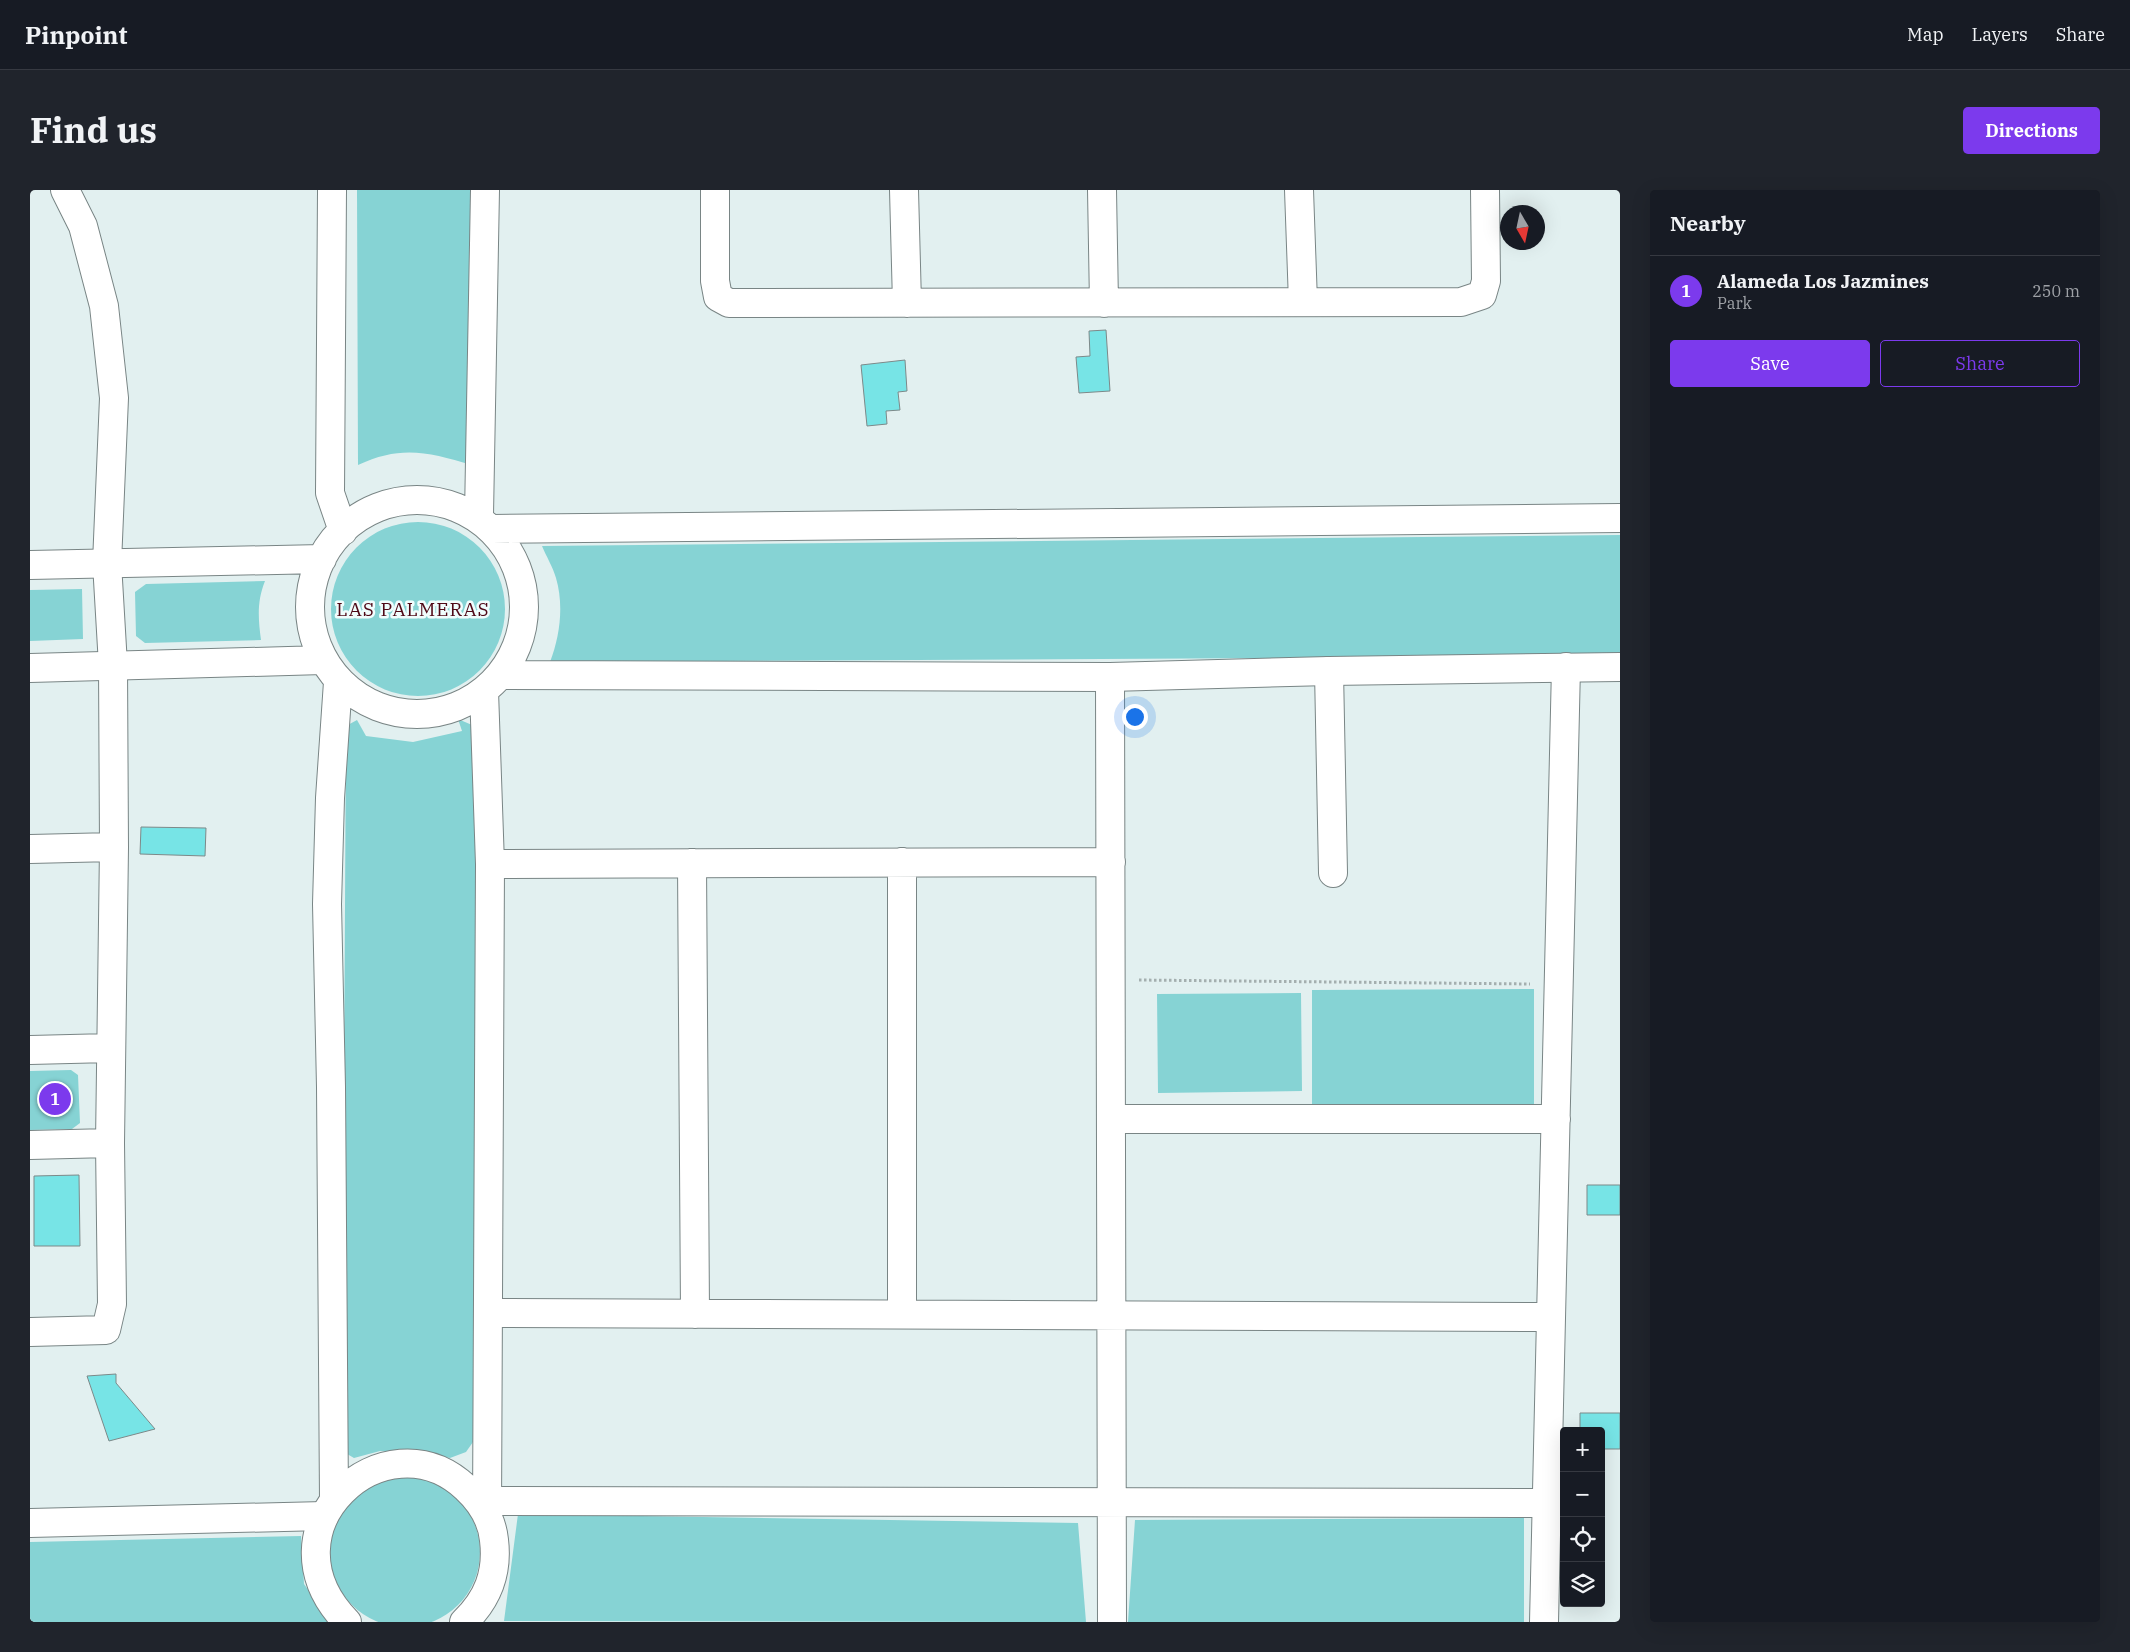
<!DOCTYPE html>
<meta charset="utf-8">
<style>
:root{--surface:#171b24;--page:#20242c;--text:#f1f3f6;--muted:#9ea1a6;--line:#363941;--accent:#7c3aed}
body{margin:0;font-family:"IBM Plex Serif",serif;background:var(--page);color:var(--text)}
.controls{position:absolute;right:15px;bottom:15px;display:grid;overflow:hidden;border-radius:5px;box-shadow:0 5px 20px #0002}
.controls button{width:45px;height:45px;display:grid;place-items:center;padding:0;border:0;border-bottom:1px solid var(--line);background:var(--surface);color:var(--text);font:25px sans-serif}
.compass{position:absolute;left:1470px;top:15px;width:45px;height:45px;border-radius:50%;background:var(--surface);box-shadow:0 5px 20px #0002;rotate:171deg}
.you{position:absolute;left:1104px;top:526px;width:18px;height:18px;margin:-12px;border:4px solid #fff;border-radius:50%;background:#1a73e8;box-shadow:0 0 0 8px #1a73e833}
.badge{display:grid;place-items:center;width:32px;height:32px;border-radius:50%;background:var(--accent);color:#fff;font-size:16px;font-weight:700}
.pin{position:absolute;translate:-50% -50%;border:2px solid #fff;box-shadow:0 1px 5px #0006}
.list{margin:0;padding:0;list-style:none}
h2{display:flex;justify-content:space-between;align-items:center;height:65px;margin:0;padding:0 20px;font-size:21px}
h2 small{font-size:16px;font-weight:400;color:var(--muted)}
.list li{display:grid;grid-template-columns:32px 1fr auto;gap:15px;align-items:center;box-sizing:border-box;height:70px;padding:0 20px;border-top:1px solid var(--line)}
.list b{display:block;font-size:19px;white-space:nowrap}
.list p{margin:0;font-size:16px;white-space:nowrap;color:var(--muted)}
.list em{font-size:16px;font-style:normal;color:var(--muted)}
.actions{display:flex;gap:10px;padding:15px 20px}
.actions a{flex:1;padding:11px 0;border:1px solid var(--accent);border-radius:5px;text-align:center;font-size:18px;color:var(--accent)}
.actions .main{background:var(--accent);color:#fff}
.icon{flex:none;width:28px;height:28px;fill:none;stroke:currentColor;stroke-width:2;stroke-linecap:round;stroke-linejoin:round}
.map{position:relative;flex:none;width:1590px;height:1432px;overflow:hidden;border-radius:5px}
header{display:flex;align-items:center;gap:30px;box-sizing:border-box;height:70px;padding:0 25px;background:var(--surface);border-bottom:1px solid var(--line)}
header strong{font-size:24px}
nav{display:flex;gap:28px;margin-inline-start:auto;font-size:18px}
.intro{display:flex;align-items:center;justify-content:space-between;box-sizing:border-box;height:120px;padding:0 30px}
h1{margin:0;font-size:35px}
.button{padding:12px 22px;border-radius:5px;background:var(--accent);color:#fff;font-size:18px;font-weight:700}
main{display:flex;gap:30px;padding:0 30px}
aside{flex:1;background:var(--surface);border-radius:5px;box-shadow:0 5px 20px #0002}
.map>svg:first-child{display:block}
.green{fill:#86d3d4}
.building{fill:#77e4e6;stroke:#7d8989}
.lines{fill:none;stroke-linecap:round;stroke-linejoin:round}
.street-casing{stroke:#798585;stroke-width:30}
.secondary-casing{stroke:#798585;stroke-width:30}
.path{stroke:#a4afaf;stroke-width:3;stroke-dasharray:2.5 2.5;stroke-linecap:butt}
.street{stroke:#fff;stroke-width:28}
.secondary{stroke:#fff;stroke-width:28}
.labels{text-anchor:middle;stroke-width:5;stroke-linejoin:round;paint-order:stroke}
.neighbourhood-label{font-size:19px;letter-spacing:1px;fill:#4f0917;stroke:#f0fdfd}
</style>
<header>
<strong>Pinpoint</strong>
<nav><a>Map</a><a>Layers</a><a>Share</a></nav>
</header>
<div class="intro"><h1>Find us</h1><a class="button">Directions</a></div>
<main>
<div class="map">
<svg width="1590" height="1432" viewBox="0 0 1590 1432">
<rect width="100%" height="100%" fill="#e2f0f0"/>
<path class="green" d="M327 0H443L442 275C398 262 371 255 328 275Z
M301 419a87 87 0 1 1 174 0a87 87 0 1 1-174 0Z
M1590 345V466L520 472C530 446 534 415 526 388 523 377 516 366 512 356Z
M235 391C227 411 228 428 231 450L115 453 106 446 105 402 116 394Z
M52 399 53 449 0 451V400Z
M428 529 442 535 448 554 443 1252 436 1262 420 1268 394 1263 350 1261 324 1268 312 1261 316 536 327 530 336 546 383 552 432 541Z
M1504 799V920L1282 921V800Z
M1271 803 1272 901 1128 903 1127 804Z
M41 880 48 885 50 933 42 939 0 940V881Z
M300 1362a75 75 0 1 1 150 0a75 75 0 1 1-150 0Z
M488 1324 1048 1333 1056 1432 474 1431Z
M1494 1328V1432H1098L1105 1330Z
M271 1346 274 1394 301 1432H0V1352Z"/>
<path class="building" d="M1076 140 1080 201 1049 203 1046 167 1060 166 1059 141Z
M875 170 877 201 868 202 870 220 856 221 857 234 837 236 831 175Z
M111 637 176 638 175 666 110 664Z
M49 985 50 1056H4V986Z
M1557 995H1590V1025H1557Z
M86 1184V1193L125 1239 79 1251 57 1186Z
M1550 1223H1590V1259H1571V1241H1550Z"/>
<g class="lines">
<g class="street-casing">
<path id="street" d="M685 0V91L688 107 699 113 1431 112 1452 105 1456 91 1455 0
M874 0 877 113
M1072 0 1074 113
M1269 0 1273 112
M1299 481 1303 683
M1080 487 1082 1432
M0 659 84 657
M662 673 665 1124
M460 674 1081 672
M0 860 80 858
M1081 929H1526
M0 955 80 953
M458 1123 1521 1127
M872 1124V672
M0 1142 76 1140 82 1114 80 953 84 657 83 475 77 373 84 208 74 116 53 36 35 0
M457 1311 1517 1313
M0 1333 294 1326
M1514 1432 1536 477"/>
</g>
<g class="secondary-casing">
<path id="secondary" d="M302 0 300 303 313 341
M280 417a107 107 0 1 1 214 0a107 107 0 1 1-214 0Z
M449 325 455 0
M462 339 1590 328
M0 375 292 369
M0 478 293 470
M472 485 1080 487 1299 481 1590 477
M454 501 460 674 457 1324
M304 1309 301 897 297 714 300 608 308 492
M317 1432C226 1339 355 1222 436 1298 451 1312 462 1330 464 1350 468 1383 458 1409 434 1432"/>
</g>
<path class="path" d="M1109 790 1500 794"/>
<use href="#street" class="street"/>
<use href="#secondary" class="secondary"/>
</g>
<g class="labels">
<g class="neighbourhood-label">
<text x="383" y="426">LAS PALMERAS</text>
</g>
</g>
</svg>
<div class="controls">
<button>+</button>
<button>−</button>
<button><svg class="icon" aria-label="locate" viewBox="0 0 24 24"><circle cx="12" cy="12" r="6"/><path d="M12 2v4M12 18v4M2 12h4M18 12h4"/></svg></button>
<button><svg class="icon" aria-label="layers" viewBox="0 0 24 24"><path d="M12 4l9 5-9 5-9-5zM3 14l9 5 9-5"/></svg></button>
</div>
<svg class="compass" viewBox="-18 -18 36 36"><path d="M0-13l5 13h-10z" fill="#e53935"/><path d="M0 13l5-13h-10z" fill="#9ea1a6"/></svg>
<div class="you"></div>
<div class="pin badge" style="left:25px;top:909px">1</div>
</div>
<aside>
<h2>Nearby<small></small></h2>
<ul class="list">
<li><span class="badge">1</span><div><b>Alameda Los Jazmines</b><p>Park</p></div><em>250 m</em></li>
</ul>
<div class="actions"><a class="main">Save</a><a>Share</a></div>
</aside>
</main>
